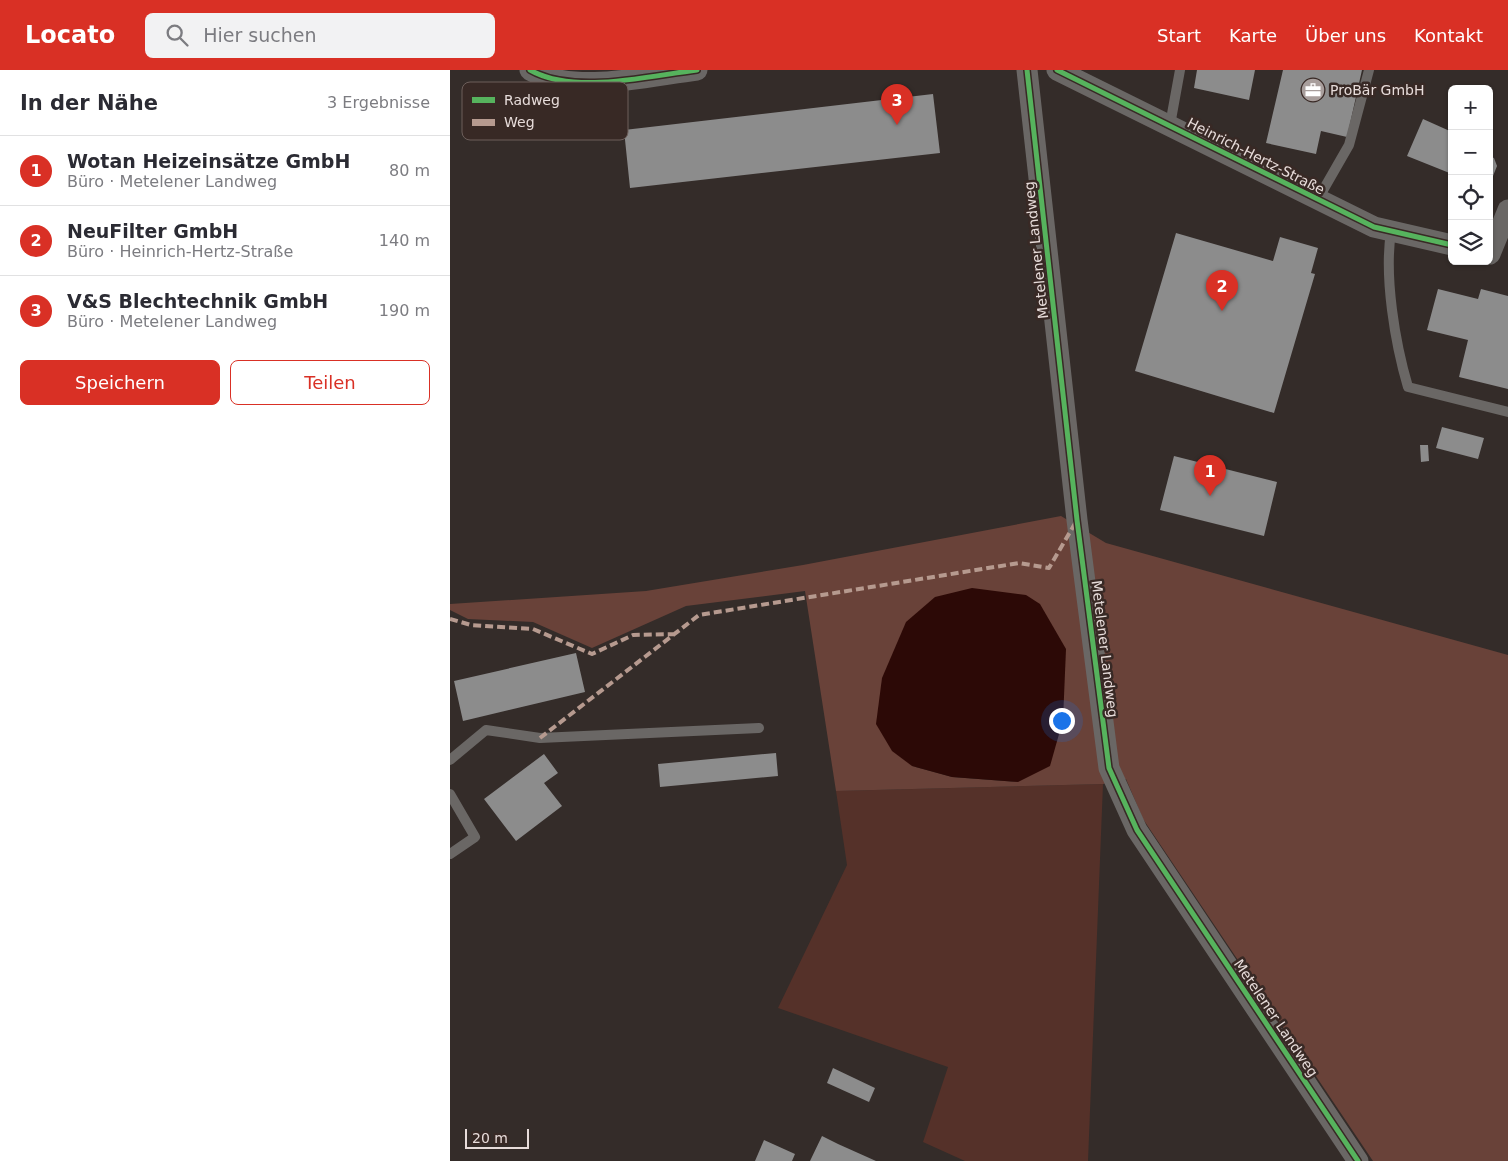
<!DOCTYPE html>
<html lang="de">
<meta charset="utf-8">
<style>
:root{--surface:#fff;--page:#f2f2f3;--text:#2b2b33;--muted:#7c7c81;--line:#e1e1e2;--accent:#d93025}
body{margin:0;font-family:"DejaVu Sans",sans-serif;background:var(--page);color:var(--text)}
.controls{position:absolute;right:15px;top:15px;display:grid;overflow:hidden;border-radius:8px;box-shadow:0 1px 4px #0004}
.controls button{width:45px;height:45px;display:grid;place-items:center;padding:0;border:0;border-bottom:1px solid var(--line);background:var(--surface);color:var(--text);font:25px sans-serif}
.scale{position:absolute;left:15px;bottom:12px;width:64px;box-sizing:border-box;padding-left:5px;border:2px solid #e7dcda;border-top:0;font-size:14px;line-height:18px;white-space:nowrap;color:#e7dcda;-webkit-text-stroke:4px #382925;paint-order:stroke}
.you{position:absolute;left:611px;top:650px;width:18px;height:18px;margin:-12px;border:4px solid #fff;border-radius:50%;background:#1a73e8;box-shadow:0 0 0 8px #1a73e833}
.badge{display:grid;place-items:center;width:32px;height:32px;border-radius:50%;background:var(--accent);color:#fff;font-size:16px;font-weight:700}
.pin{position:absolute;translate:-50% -41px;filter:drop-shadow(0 1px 2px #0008)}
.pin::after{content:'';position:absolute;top:26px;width:18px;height:15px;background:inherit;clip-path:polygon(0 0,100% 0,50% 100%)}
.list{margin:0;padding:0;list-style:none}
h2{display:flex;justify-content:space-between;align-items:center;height:65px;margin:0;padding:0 20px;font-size:21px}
h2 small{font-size:16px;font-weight:400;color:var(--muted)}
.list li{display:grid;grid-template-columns:32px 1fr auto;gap:15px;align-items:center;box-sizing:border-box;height:70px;padding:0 20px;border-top:1px solid var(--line)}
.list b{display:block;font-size:19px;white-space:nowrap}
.list p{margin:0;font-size:16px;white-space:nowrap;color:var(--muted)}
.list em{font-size:16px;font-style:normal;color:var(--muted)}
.actions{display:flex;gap:10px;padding:15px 20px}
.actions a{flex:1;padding:11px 0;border:1px solid var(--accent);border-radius:8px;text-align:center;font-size:18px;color:var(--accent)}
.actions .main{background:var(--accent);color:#fff}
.icon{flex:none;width:28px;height:28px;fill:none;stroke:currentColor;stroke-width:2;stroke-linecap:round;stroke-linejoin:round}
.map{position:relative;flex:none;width:1058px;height:1091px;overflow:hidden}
header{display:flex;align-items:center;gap:30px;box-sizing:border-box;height:70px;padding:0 25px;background:var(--accent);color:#fff}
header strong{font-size:24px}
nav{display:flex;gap:28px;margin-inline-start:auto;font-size:18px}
.search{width:350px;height:45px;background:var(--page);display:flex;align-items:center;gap:12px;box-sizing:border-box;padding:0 18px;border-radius:8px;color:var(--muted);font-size:19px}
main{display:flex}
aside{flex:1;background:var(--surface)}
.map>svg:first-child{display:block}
.green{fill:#553129}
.forest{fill:#694239;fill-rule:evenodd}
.water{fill:#2c0906}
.building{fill:#8c8c8c}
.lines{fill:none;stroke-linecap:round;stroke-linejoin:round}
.service{stroke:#6a6765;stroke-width:10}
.minor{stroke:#6a6765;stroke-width:21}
.quiet{stroke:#b69a8f;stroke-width:4;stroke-dasharray:8 4;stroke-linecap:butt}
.cycleway-casing{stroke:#382925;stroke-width:8}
.cycleway{stroke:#56b35d;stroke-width:5}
.labels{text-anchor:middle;stroke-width:5;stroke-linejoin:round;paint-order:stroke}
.poi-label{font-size:14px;fill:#e7dcda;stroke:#382925;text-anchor:start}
.street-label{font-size:14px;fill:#e7dcda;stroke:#382925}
.key{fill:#382925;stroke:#6d5f5b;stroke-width:1}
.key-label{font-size:14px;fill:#e7dcda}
</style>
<header>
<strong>Locato</strong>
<div class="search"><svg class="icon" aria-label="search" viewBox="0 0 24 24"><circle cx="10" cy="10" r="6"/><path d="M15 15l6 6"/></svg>Hier suchen</div>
<nav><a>Start</a><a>Karte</a><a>Über uns</a><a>Kontakt</a></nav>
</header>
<main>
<aside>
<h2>In der Nähe<small>3 Ergebnisse</small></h2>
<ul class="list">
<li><span class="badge">1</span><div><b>Wotan Heizeinsätze GmbH</b><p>Büro · Metelener Landweg</p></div><em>80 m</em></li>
<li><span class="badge">2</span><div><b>NeuFilter GmbH</b><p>Büro · Heinrich-Hertz-Straße</p></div><em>140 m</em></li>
<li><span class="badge">3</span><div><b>V&amp;S Blechtechnik GmbH</b><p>Büro · Metelener Landweg</p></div><em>190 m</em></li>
</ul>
<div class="actions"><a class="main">Speichern</a><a>Teilen</a></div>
</aside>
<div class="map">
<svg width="1058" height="1091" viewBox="0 0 1058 1091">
<rect width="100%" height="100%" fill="#342c29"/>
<path class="green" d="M653 714 638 1091H515L473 1072 498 997 328 938 397 795 386 721Z"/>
<path class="forest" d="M611 446 656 473 1058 585V1091H923L693 749 676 709 653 714 386 721 355 521 236 536 142 578 83 552 18 549 0 540V534L196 521 353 495ZM462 696 568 712 502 707Z"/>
<path class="water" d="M522 518 576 525 590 534 616 579 613 650 600 696 568 712 502 707 462 696 442 681 426 654 432 608 456 552 485 527Z"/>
<path class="building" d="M747 0H805L799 30 744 18Z
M833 0H912L897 67 871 61 866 84 816 73Z
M483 24 490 83 180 118 174 60Z
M973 49 1002 62V104L957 86Z
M1039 86 1044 88 1047 96 1043 106 1039 108Z
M726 163 823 191 830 167 868 178 861 203 865 204 824 343 685 301Z
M988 219 1028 229 1031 219 1058 226V319L1009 307 1018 270 977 260Z
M992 357 1034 368 1028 389 986 378Z
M970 375H978L979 391 971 392Z
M724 386 827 412 814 466 710 440Z
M126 583 135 622 13 651 4 611Z
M326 683 328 706 210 717 208 694Z
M94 684 108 703 94 713 112 736 66 771 34 729Z
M383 998 425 1018 419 1032 377 1013Z
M372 1066 388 1074 426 1091H360Z
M314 1070 345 1084 342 1091H305Z"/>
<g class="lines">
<path class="service" d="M720 55 730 0
M868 129 899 75 919 0
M941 162C934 207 945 273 958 317L1058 342
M0 690 36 660 90 668 309 658
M0 724 25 767 0 784"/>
<path class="minor" d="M80 0C124 25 198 6 247 0
M577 0 627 450 659 698 687 760 908 1091
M607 0 924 157 1002 175
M1040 184 1058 140"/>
<path class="quiet" d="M0 549 21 555 83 559 142 584 183 565 225 564
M90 668 249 545 569 493 599 498 627 450"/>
<g class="cycleway-casing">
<path id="cycleway" d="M80 0C124 25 198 6 247 0
M577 0 627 450 659 698 687 760 908 1091
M607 0 924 157 1002 175"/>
</g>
<use href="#cycleway" class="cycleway"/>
</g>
<defs>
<g id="office-disc" transform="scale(1.25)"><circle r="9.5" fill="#a89e9c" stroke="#382925"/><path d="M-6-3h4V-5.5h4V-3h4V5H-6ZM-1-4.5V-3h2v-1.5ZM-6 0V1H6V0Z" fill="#fff"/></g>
</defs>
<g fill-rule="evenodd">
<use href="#office-disc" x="863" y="20"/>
</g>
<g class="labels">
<g class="poi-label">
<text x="880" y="25">ProBär GmbH</text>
</g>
<g class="street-label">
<text transform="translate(806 86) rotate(27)" y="5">Heinrich-Hertz-Straße</text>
<text transform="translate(586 180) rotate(-96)" y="5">Metelener Landweg</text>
<text transform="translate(655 579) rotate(83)" y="5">Metelener Landweg</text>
<text transform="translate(826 948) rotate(56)" y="5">Metelener Landweg</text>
</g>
</g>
<rect x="12" y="12" width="166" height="58" rx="8" class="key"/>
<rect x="22" y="27" width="23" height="6" fill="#56b35d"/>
<rect x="22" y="49" width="23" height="7" fill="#b69a8f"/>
<g class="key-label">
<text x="54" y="35">Radweg</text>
<text x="54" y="57">Weg</text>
</g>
</svg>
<div class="controls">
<button>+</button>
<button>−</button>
<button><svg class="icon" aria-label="locate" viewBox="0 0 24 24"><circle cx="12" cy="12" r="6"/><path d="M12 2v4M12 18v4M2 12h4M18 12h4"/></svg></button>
<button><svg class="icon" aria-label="layers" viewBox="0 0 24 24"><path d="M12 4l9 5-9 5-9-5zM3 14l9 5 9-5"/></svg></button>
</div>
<div class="scale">20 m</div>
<div class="you"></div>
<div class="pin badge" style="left:760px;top:426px">1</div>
<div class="pin badge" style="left:772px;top:241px">2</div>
<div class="pin badge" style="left:447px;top:55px">3</div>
</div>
</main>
